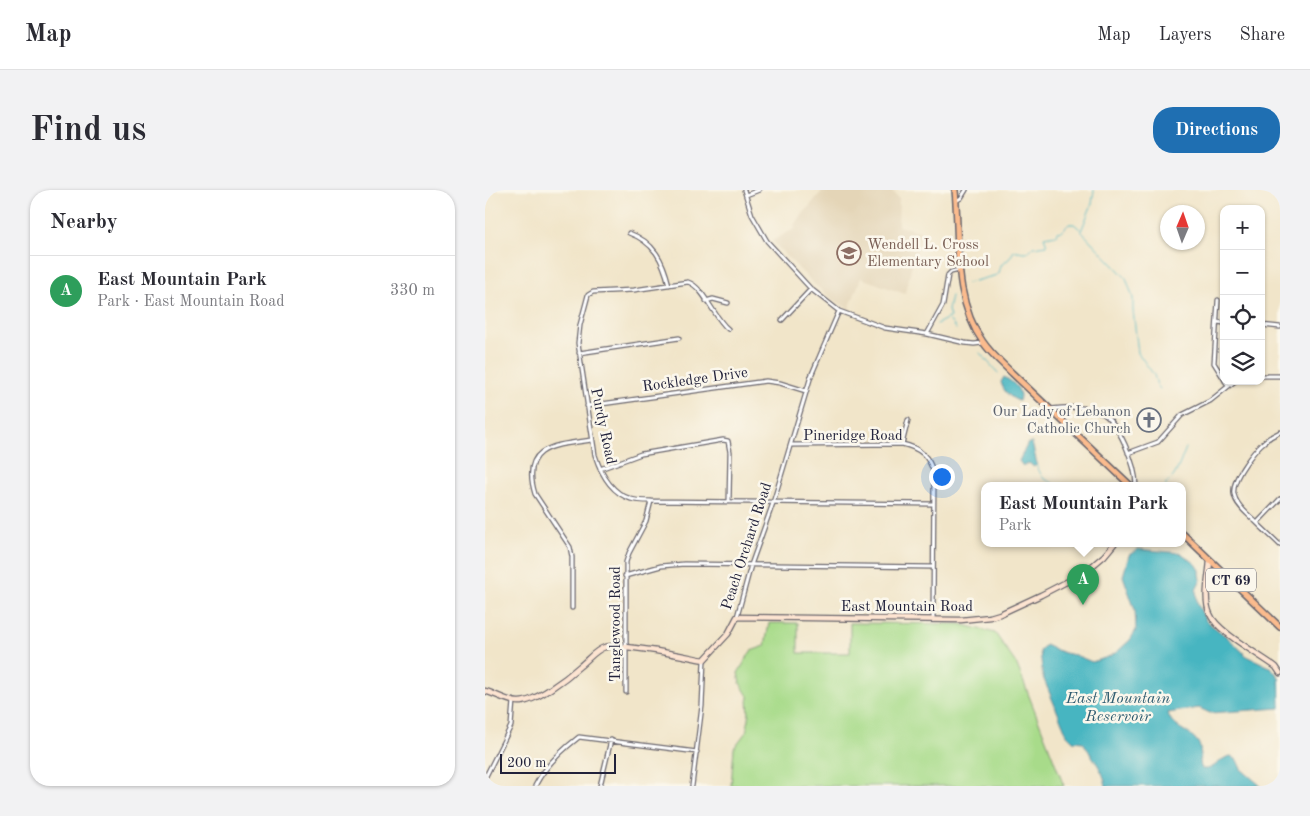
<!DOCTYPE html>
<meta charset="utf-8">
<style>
:root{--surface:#fff;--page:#f2f2f3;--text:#2b2b33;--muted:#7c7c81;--line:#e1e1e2;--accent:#1f6fb2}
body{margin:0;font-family:"Old Standard TT",serif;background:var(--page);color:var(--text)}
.controls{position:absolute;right:15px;top:15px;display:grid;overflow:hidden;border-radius:10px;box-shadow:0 1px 4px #0004}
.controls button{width:45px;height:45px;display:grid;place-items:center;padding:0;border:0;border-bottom:1px solid var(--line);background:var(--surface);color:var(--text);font:25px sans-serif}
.compass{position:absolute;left:675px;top:15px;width:45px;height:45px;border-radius:50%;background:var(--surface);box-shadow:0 1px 4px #0004;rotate:2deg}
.scale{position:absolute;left:15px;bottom:12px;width:116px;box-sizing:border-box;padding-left:5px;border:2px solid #22223b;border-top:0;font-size:14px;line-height:18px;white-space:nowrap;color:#22223b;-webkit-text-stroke:4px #fbf7ec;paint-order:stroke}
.you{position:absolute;left:456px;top:286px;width:18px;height:18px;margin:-12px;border:4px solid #fff;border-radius:50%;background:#1a73e8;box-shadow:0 0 0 8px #1a73e833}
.badge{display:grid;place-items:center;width:32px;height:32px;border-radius:50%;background:var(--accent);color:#fff;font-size:16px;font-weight:700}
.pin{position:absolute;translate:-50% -41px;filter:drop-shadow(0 1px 2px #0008)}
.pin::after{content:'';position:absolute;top:26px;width:18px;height:15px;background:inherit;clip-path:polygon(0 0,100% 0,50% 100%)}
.popup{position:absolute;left:496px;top:292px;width:205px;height:65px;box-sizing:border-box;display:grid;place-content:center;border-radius:10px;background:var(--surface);filter:drop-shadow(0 1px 4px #0005);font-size:16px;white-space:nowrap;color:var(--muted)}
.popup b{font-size:19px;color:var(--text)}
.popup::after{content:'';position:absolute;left:50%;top:100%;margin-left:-10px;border:10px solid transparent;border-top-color:var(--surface)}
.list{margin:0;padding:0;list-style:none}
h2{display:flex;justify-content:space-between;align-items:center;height:65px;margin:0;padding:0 20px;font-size:21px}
h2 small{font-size:16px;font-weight:400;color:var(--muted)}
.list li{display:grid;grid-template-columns:32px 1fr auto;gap:15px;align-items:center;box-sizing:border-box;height:70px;padding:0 20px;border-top:1px solid var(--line)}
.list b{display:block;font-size:19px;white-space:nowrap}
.list p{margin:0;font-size:16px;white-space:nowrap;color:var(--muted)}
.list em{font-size:16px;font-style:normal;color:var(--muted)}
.icon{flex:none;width:28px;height:28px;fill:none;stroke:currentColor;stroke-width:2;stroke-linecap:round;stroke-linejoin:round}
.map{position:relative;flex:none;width:795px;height:596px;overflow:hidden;border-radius:20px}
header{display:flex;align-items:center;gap:30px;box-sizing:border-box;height:70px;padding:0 25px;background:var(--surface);border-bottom:1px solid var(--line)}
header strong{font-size:24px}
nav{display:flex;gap:28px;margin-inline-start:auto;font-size:18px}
.intro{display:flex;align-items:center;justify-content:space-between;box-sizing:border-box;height:120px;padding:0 30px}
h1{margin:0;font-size:35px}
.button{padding:12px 22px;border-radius:20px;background:var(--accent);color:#fff;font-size:18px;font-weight:700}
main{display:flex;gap:30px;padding:0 30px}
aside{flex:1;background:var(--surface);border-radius:20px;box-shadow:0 1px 4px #0004}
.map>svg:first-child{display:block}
.built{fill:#e4d5b7}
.green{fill:#a8db8a;stroke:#657e62}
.water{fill:#46b5c1;stroke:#346c7e}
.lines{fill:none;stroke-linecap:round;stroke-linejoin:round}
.stream{stroke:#46b5c1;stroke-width:1}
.street-casing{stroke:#6a666d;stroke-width:5.5}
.secondary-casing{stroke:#6a666d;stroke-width:7}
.primary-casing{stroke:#6a666d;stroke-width:8}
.street{stroke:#fff;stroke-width:3}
.secondary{stroke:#fde4d1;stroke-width:4.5}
.primary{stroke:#fbbb8d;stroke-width:5}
.labels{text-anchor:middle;stroke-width:5;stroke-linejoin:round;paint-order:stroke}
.shield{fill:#fbf7ec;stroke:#636270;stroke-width:1}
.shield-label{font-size:14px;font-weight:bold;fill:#22223b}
.education-label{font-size:15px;fill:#785e54;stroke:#fbf7ec;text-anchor:start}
.street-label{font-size:15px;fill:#22223b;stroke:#fbf7ec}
.worship-label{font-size:15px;fill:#5b616d;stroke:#fbf7ec;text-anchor:end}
.water-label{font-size:16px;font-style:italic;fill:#305d71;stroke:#fbf7ec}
</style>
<header>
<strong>Map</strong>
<nav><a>Map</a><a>Layers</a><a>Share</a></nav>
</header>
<div class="intro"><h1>Find us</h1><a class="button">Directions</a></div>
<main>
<aside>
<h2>Nearby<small></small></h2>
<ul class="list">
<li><span class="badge" style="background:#2e9e5b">A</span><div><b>East Mountain Park</b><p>Park · East Mountain Road</p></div><em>330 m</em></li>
</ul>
</aside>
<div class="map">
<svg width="795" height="596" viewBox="0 0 795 596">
<rect width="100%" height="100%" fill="#fbf7ec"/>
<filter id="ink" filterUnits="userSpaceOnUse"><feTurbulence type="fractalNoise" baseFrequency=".02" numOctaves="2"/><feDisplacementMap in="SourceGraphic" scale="10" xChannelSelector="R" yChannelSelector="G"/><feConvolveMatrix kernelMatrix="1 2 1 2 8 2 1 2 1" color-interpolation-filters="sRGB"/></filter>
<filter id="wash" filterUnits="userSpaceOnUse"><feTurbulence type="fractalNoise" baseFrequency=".0096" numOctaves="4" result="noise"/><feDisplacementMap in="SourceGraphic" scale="20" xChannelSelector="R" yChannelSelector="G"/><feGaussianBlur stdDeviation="1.12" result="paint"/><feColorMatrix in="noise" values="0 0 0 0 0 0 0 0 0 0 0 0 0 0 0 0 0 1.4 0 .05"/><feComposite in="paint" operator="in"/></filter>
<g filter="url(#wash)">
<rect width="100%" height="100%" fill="#f1e5c9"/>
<path class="built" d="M338 0H406L414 8 413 36 435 41 430 70H428L420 104 376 88 364 119 348 110 328 93 287 51 311 38 309 35Z"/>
<path class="green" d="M284 433H313V463H365V433L475 434 510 443 532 475 579 596H246L249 558 261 542 264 529 263 506 255 493 253 483 266 461 280 456Z"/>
<path class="water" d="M519 187C528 192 538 199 534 211 525 208 518 201 516 192Z
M543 253H547L552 274 549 277 544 273 538 276 534 271Z
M653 359 696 363 711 374 715 380V384L716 390 711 400 712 413 721 431 742 447 762 466 785 477 794 487 795 518 725 523 714 518 683 523C686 538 704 540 712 551 719 559 712 570 717 579 730 581 735 567 746 566L752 570 756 579 776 596H621C619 580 606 566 598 552L588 551 582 545 558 487 555 461 560 455 579 463 590 465 607 472 623 467 632 462 645 450 651 440 650 420 638 386 644 365Z"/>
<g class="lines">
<path class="stream" d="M609 0 607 14 596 41 641 88 648 108V120L653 163 669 185 672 195 675 199
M482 93 512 85 514 83 516 75 524 69 529 61C537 60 541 66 548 57L562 55 559 47 571 45 572 42 577 41 584 34H589L595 39
M464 130 471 139
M452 134 465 127 463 120 466 106
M495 163 513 183
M551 275 558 288 573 296
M681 296V293C683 291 686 290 687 288 692 283 698 265 701 258"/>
</g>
</g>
<g filter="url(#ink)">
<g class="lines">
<g class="street-casing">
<path id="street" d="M259 0 267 25 282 51 326 99 354 121 400 138 442 144 480 153 489 154 498 153
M261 5 274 0
M471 11 476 8 481 0
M144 43C169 52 178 70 184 95
M733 110 729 173 739 189
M221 111 228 109 243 113
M297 130 326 99
M732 132 739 133
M776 135 795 137
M243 139C229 128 219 97 203 92L149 100 108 102 103 105 95 135 93 153 110 265C116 284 126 303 146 309 152 311 160 311 166 311L448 314
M442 144 458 115 463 85 466 82 474 80
M94 163 194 148
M776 186H795
M740 191 744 196
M102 216 281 191 295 193 321 201
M565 219C580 217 600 216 615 222 634 231 651 276 651 296
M795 242C779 249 771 259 761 273 742 300 745 310 770 331 778 339 787 347 795 355
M417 254 423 230
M306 255 417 254C435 258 444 266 449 284L448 430
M643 263 673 252 697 225 725 211 750 191
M115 279 156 264 238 250 243 251 245 262 244 312
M772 333 795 309
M140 386 176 376 199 374 448 377
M87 418V367L85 357 50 304C35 255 71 255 107 250
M252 427 266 375 288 313 326 186 354 121
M141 502V372L144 363 161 331 166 311
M0 588 26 536 28 511
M50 596C60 576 77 560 94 547L212 562
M115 596 126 550
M207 596 217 516 219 470"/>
</g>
<g class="secondary-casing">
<path id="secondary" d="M0 4 4 0
M725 370C724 387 718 409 725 424 731 441 775 465 791 477L795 483
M0 501C11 504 21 511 33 512 50 513 83 487 95 476 103 470 110 460 120 457 138 453 198 466 219 470L243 444 252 427 476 430 505 427 515 424 556 405 593 386 606 377 619 366 629 354"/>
</g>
<g class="primary-casing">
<path id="primary" d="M470 0C475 51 467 108 498 152 506 164 517 173 527 183L646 296
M697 343 795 437"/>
</g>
<use href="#street" class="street"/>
<use href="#secondary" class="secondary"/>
<use href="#primary" class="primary"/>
</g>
</g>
<defs>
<g id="school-ring" transform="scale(1.25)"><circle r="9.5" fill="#fbf7ec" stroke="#8d6e63" stroke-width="1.5"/><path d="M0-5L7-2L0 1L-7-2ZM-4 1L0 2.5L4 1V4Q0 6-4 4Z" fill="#8d6e63"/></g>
<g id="church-ring" transform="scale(1.25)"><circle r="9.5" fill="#fbf7ec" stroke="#6b7280" stroke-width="1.5"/><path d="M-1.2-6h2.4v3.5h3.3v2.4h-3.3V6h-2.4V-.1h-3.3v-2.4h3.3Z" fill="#6b7280"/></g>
</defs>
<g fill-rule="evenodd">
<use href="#school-ring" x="364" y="63"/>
<use href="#church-ring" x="664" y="230"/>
</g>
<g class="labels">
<rect class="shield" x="721" y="378.5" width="50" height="23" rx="4"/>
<g class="shield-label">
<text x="746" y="395">CT 69</text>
</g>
<g class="education-label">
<text x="382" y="59">Wendell L. Cross<tspan x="382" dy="17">Elementary School</tspan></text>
</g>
<g class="street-label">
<text transform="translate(210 189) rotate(-8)" y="5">Rockledge Drive</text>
<text transform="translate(119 236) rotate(78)" y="5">Purdy Road</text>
<text x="368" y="250">Pineridge Road</text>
<text transform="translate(261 356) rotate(-72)" y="5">Peach Orchard Road</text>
<text x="422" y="421">East Mountain Road</text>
<text transform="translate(130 434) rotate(-90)" y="5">Tanglewood Road</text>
</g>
<g class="worship-label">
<text x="646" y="226">Our Lady of Lebanon<tspan x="646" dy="17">Catholic Church</tspan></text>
</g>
<g class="water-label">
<text x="633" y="513">East Mountain<tspan x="633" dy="18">Reservoir</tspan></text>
</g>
</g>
</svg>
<div class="controls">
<button>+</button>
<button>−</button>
<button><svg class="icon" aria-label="locate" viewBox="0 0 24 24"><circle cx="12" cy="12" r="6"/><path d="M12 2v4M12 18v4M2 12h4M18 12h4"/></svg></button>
<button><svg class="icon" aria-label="layers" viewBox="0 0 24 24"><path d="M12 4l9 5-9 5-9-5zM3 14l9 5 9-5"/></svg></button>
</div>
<svg class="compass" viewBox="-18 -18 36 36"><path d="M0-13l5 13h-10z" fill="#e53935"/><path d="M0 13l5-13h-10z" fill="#7c7c81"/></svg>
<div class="scale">200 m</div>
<div class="you"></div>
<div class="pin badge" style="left:598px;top:415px;background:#2e9e5b">A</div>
<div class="popup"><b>East Mountain Park</b>Park</div>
</div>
</main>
